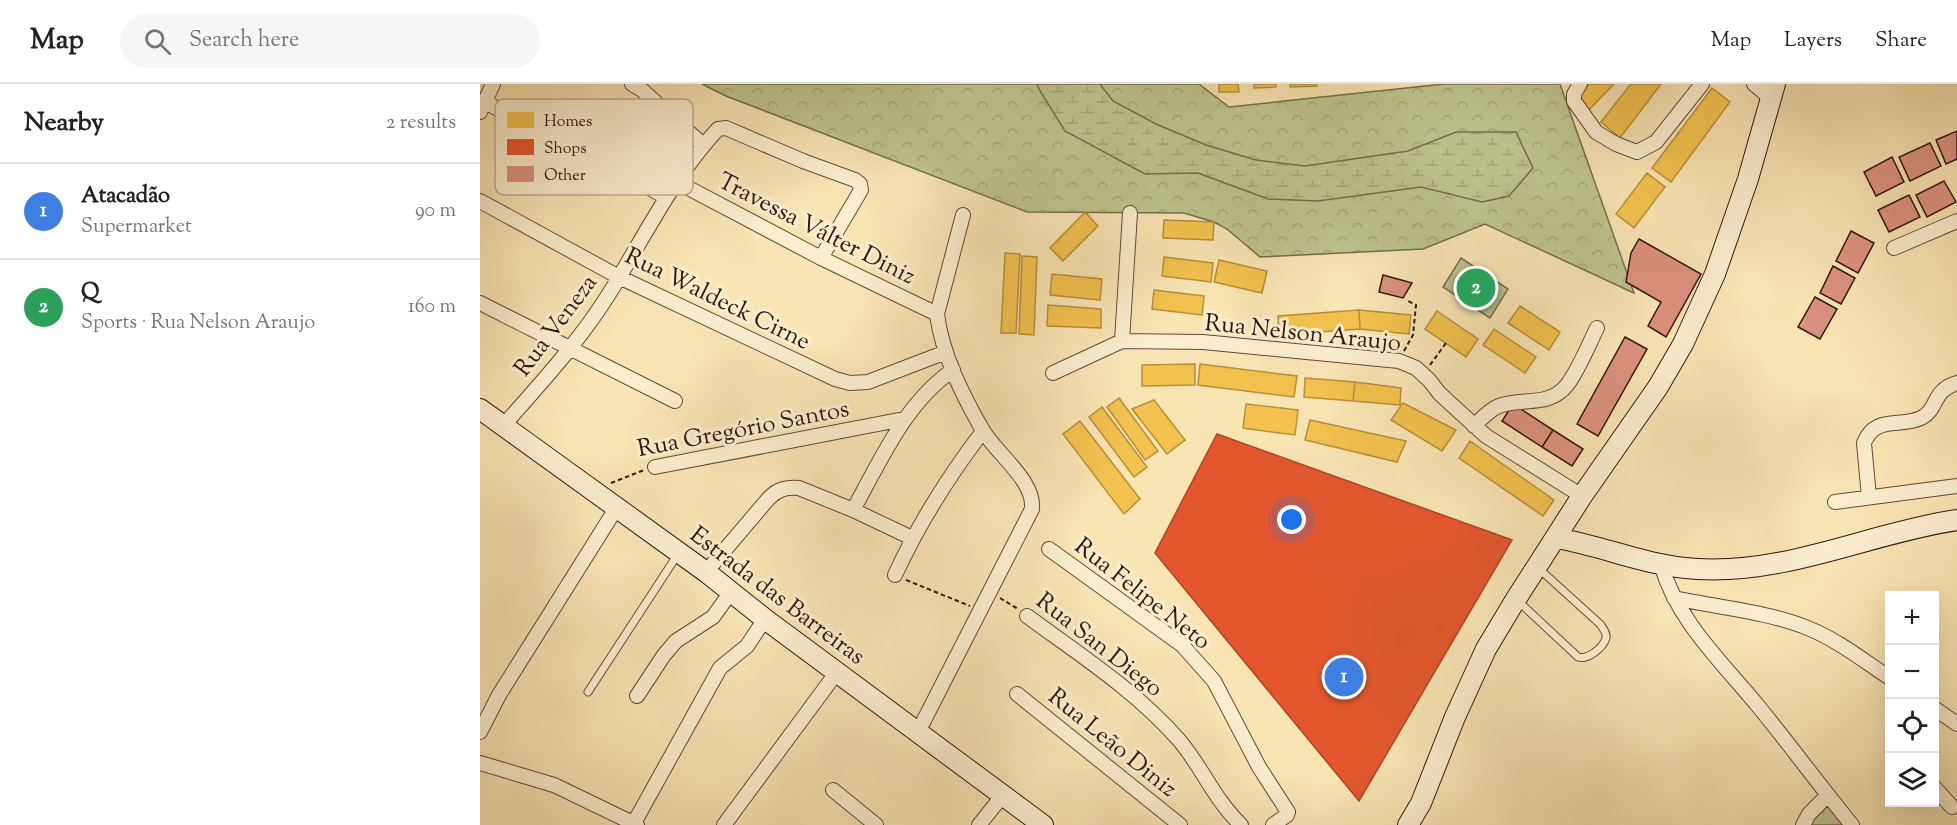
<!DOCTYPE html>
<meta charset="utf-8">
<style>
:root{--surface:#fff;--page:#f6f6f6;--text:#222;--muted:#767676;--line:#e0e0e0;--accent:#8f2418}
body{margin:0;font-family:"Sorts Mill Goudy",serif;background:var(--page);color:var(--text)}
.controls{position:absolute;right:18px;bottom:18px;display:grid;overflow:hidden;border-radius:0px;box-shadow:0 6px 24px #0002}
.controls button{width:54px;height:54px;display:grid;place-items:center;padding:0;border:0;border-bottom:2px solid var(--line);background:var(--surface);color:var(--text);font:30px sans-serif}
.you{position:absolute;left:812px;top:436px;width:21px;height:21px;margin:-15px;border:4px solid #fff;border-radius:50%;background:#1a73e8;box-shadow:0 0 0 9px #1a73e833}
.badge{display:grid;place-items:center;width:39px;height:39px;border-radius:50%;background:var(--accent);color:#fff;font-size:20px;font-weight:700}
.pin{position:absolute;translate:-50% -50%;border:3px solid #fff;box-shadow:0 2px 6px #0006}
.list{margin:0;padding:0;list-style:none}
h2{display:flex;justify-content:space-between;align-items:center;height:78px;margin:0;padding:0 24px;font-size:26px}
h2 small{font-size:20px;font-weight:400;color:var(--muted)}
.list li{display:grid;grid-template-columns:39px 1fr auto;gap:18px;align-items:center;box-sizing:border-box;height:96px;padding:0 24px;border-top:2px solid var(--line)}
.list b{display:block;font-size:22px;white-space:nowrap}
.list p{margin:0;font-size:20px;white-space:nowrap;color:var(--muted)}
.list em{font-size:20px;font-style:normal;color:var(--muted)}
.icon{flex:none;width:33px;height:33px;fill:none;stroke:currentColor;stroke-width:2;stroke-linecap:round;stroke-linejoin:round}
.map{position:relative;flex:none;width:1477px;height:741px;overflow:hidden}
header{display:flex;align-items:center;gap:36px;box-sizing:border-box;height:84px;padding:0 30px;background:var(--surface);border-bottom:2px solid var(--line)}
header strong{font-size:28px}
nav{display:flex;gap:33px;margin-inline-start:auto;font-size:21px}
.search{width:420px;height:54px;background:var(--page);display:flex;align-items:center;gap:15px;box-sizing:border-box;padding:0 21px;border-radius:33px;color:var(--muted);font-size:22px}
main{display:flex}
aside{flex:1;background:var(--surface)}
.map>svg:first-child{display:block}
.grass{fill:#bdc48d;stroke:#776d4c;stroke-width:1.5}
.forest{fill:url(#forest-crowns);stroke:#776d4c;stroke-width:1.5}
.wetland{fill:url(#wetland-marsh);stroke:#776d4c;stroke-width:1.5}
.park{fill:url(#park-tufts);stroke:#776d4c;stroke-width:1.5}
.homes{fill:#f2c14e;stroke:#b88e3a;stroke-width:1.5}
.shops{fill:#e4572e;stroke:#ae4424;stroke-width:1.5}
.building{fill:#db917f;stroke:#31160c;stroke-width:1.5}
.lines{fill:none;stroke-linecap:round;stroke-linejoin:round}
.service-casing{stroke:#634a36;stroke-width:9}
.minor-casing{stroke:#634a36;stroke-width:16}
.secondary-casing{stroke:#31160c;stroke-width:22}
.path{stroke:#31160c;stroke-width:2;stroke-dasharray:4.5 3;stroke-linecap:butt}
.service{stroke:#fbedce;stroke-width:7}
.minor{stroke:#fbedce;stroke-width:14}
.secondary{stroke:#fbedce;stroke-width:20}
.labels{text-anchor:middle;stroke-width:6;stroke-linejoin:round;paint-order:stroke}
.street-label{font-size:24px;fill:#31160c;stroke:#fbedce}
.key{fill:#fbedce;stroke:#beac94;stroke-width:1.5}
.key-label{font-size:16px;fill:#31160c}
</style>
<header>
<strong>Map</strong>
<div class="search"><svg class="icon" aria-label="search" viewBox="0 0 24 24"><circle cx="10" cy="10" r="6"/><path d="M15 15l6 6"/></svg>Search here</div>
<nav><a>Map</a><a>Layers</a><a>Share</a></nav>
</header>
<main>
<aside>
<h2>Nearby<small>2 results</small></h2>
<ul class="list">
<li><span class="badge" style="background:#3f7fe0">1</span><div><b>Atacadão</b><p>Supermarket</p></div><em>90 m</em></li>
<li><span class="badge" style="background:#2e9e5b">2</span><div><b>Q</b><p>Sports · Rua Nelson Araujo</p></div><em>160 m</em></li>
</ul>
</aside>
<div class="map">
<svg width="1477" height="741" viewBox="0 0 1477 741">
<defs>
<pattern id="forest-crowns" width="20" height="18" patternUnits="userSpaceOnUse" patternTransform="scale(1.5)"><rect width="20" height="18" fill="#bdc48d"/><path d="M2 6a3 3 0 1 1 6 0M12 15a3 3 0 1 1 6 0" fill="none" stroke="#a3a878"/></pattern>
<pattern id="wetland-marsh" width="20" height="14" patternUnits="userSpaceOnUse" patternTransform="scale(1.5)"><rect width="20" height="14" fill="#bdc48d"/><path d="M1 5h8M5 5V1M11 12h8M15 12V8" fill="none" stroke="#a3a878"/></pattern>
<pattern id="park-tufts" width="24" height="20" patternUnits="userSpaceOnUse" patternTransform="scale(1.5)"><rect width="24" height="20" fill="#bdc48d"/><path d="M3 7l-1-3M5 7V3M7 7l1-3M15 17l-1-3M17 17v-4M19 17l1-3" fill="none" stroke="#a3a878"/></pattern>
</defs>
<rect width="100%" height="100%" fill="#f9e4b3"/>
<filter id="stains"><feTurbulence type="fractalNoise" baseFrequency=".00333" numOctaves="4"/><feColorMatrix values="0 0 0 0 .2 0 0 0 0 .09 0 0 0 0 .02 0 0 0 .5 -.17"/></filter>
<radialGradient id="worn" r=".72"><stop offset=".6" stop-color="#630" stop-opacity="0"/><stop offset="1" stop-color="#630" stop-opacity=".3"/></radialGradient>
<path class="grass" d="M981 174 1028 205 1010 234 963 203Z"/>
<path class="forest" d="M222 0H719L749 23 964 0H1080L1154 209 1005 140 943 165 780 173 747 145 734 138 704 129 547 128 246 12Z"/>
<path class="wetland" d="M557 0H620L633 17 676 40 726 61 776 76 825 82 928 67 976 48H1036L1053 84 1029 112 1002 118 941 103 838 117 788 115 718 89 665 90 585 47 560 7Z"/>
<path class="park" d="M1346 719 1365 741H1329L1331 736Z"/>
<path class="homes" d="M739 0H758L759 8H739Z
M774 0H796V3L774 4Z
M810 0H837V2L810 3Z
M1109 0H1134L1107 28 1096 15Z
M1151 0H1181L1140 54 1121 38Z
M1232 4 1250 18 1191 98 1172 84Z
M1167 89 1185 103 1154 144 1136 130Z
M605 128 618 142 583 177 570 164Z
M684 136 734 138 733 156 683 154Z
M525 169 540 170 536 249H521Z
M542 172 557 173 554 251 539 250Z
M684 173 733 179 731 198 682 192Z
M739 176 787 187 782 209 734 198Z
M572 190 622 195 620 216 570 211Z
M674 206 724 212 722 231 672 225Z
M568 221 621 225V244L567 242Z
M1040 222 1080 248 1069 266 1028 239Z
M879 226 880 245 799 251 798 232Z
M879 226 931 231 929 250 880 245Z
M957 227 998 255 986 273 945 245Z
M1014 245 1056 273 1045 289 1003 261Z
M715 280V301L662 302V281Z
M720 280 817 292 814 313 718 301Z
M825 294 875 298 873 317 824 313Z
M875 298 921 304 920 321 873 317Z
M639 314 678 367 665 376 627 323Z
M674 316 705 356 687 370 652 325Z
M923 319 976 346 962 367 911 336Z
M766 320 818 326 815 351 763 344Z
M622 323 667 383 654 393 609 333Z
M830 336 926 357 917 378 825 356Z
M600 337 660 415 644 430 583 350Z
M990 357 1074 416 1063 432 979 374Z"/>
<path class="shops" d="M737 350 1032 456 879 717 675 469Z"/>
<path class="building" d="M1477 47V75L1466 80 1456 56Z
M1450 59 1461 82 1430 97 1419 73Z
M1412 73 1424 98 1396 112 1384 88Z
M1464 97 1476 118 1447 133 1436 111Z
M1429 111 1440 133 1409 148 1398 126Z
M1371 147 1394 159 1378 189 1356 177Z
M1159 155 1221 190 1186 253 1168 242 1181 218 1146 198 1151 169Z
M1353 182 1375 194 1361 220 1340 209Z
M903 191 932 199 923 214 899 208Z
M1335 213 1357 225 1340 255 1318 243Z
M1145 253 1167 265 1118 352 1097 340Z
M1033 320 1073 346 1062 363 1022 337Z
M1073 346 1103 365 1092 382 1062 363Z"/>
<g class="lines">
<g class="service-casing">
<path id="service" d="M1038 517 1098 573C1108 576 1123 564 1126 554 1127 549 1123 544 1120 540L1057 483
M108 608 198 470"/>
</g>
<g class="minor-casing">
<path id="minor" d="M152 0 162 6 223 61
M1100 0 1094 10V17L1116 48 1136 60 1157 68 1176 58 1222 0
M1274 0 1292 15
M5 18 186 113
M0 28 13 0
M197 98 341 174 457 230
M0 117 139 193 355 295 370 299 388 298 466 268
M1414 164 1477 137
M0 219 195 317
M642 257 650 129
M573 289 642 257 723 258 919 277 936 284 949 296 960 310 1006 352 1102 412
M23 342C60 300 97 260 127 213 163 156 192 94 238 45L246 44 323 77 375 96 380 100 381 106 341 174
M994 342C1001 335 1009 326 1019 322 1042 313 1069 324 1087 301 1098 287 1109 260 1117 244
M175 383 424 335
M1389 413 1384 359C1395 331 1419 344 1441 334 1459 325 1451 307 1477 299
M1355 418 1477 402
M373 426C401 376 425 319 473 286
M569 465 702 561 734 597 779 683 808 728 807 731 793 741
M1181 480C1197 537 1242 578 1278 622 1310 661 1340 702 1372 741
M226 488 289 414C298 405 306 403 319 404L373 426 432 454
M415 491C439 439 468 393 503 347
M1194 514C1236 523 1290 528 1330 545 1359 557 1384 577 1410 594
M547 532C600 571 655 606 699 656 722 683 734 715 761 741
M537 610 700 741
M157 612 184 571 196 557 233 533 251 508
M1454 624 1477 640
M0 648 19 611 137 423
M438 648 552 425C555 396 516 370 502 345 482 310 462 270 457 230L483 131
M0 679 74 701 157 741
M1454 703 1472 723
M353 706 396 741
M154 739 240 584 267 562 285 535
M244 741 357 588
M499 741 523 711
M1323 741 1329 730 1348 711"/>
</g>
<g class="secondary-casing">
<path id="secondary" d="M0 325 226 488 285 535 563 741
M1076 454C1124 462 1169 483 1218 485 1308 490 1390 449 1477 436
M928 741 941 719 975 633 1006 565 1036 515 1102 412 1178 303 1203 260 1235 190 1268 95 1295 0"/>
</g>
<path class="path" d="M924 267 933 251 936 221 928 217
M950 281 966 259
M131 399 164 386
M426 496 490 522
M520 514 538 525"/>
<use href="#service" class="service"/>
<use href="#minor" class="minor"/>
<use href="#secondary" class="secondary"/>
</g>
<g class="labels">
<g class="street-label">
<text transform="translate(337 144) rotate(27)" y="8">Travessa Válter Diniz</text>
<text transform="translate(238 214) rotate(26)" y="8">Rua Waldeck Cirne</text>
<text transform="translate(75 241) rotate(-53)" y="8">Rua Veneza</text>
<text transform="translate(823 248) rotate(6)" y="8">Rua Nelson Araujo</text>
<text transform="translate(263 344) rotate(-11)" y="8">Rua Gregório Santos</text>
<text transform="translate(663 509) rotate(38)" y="8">Rua Felipe Neto</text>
<text transform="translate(298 511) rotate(37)" y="8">Estrada das Barreiras</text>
<text transform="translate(620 560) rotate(38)" y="8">Rua San Diego</text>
<text transform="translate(633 658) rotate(39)" y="8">Rua Leão Diniz</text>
</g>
</g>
<rect x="15" y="15" width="198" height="96" rx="9" class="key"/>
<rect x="27" y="28" width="27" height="16" fill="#f2c14e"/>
<rect x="27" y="55" width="27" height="16" fill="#e4572e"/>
<rect x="27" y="82" width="27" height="16" fill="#db917f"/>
<g class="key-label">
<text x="64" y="42">Homes</text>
<text x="64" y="69">Shops</text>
<text x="64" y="96">Other</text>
</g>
<rect width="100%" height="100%" filter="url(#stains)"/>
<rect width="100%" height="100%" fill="url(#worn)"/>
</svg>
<div class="controls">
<button>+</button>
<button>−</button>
<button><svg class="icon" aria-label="locate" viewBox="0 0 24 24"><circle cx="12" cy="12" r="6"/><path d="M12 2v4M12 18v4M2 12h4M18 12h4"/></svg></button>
<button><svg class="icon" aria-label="layers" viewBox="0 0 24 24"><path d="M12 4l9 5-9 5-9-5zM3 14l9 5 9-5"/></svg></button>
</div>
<div class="you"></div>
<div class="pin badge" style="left:864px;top:593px;background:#3f7fe0">1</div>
<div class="pin badge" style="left:996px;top:204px;background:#2e9e5b">2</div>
</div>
</main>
